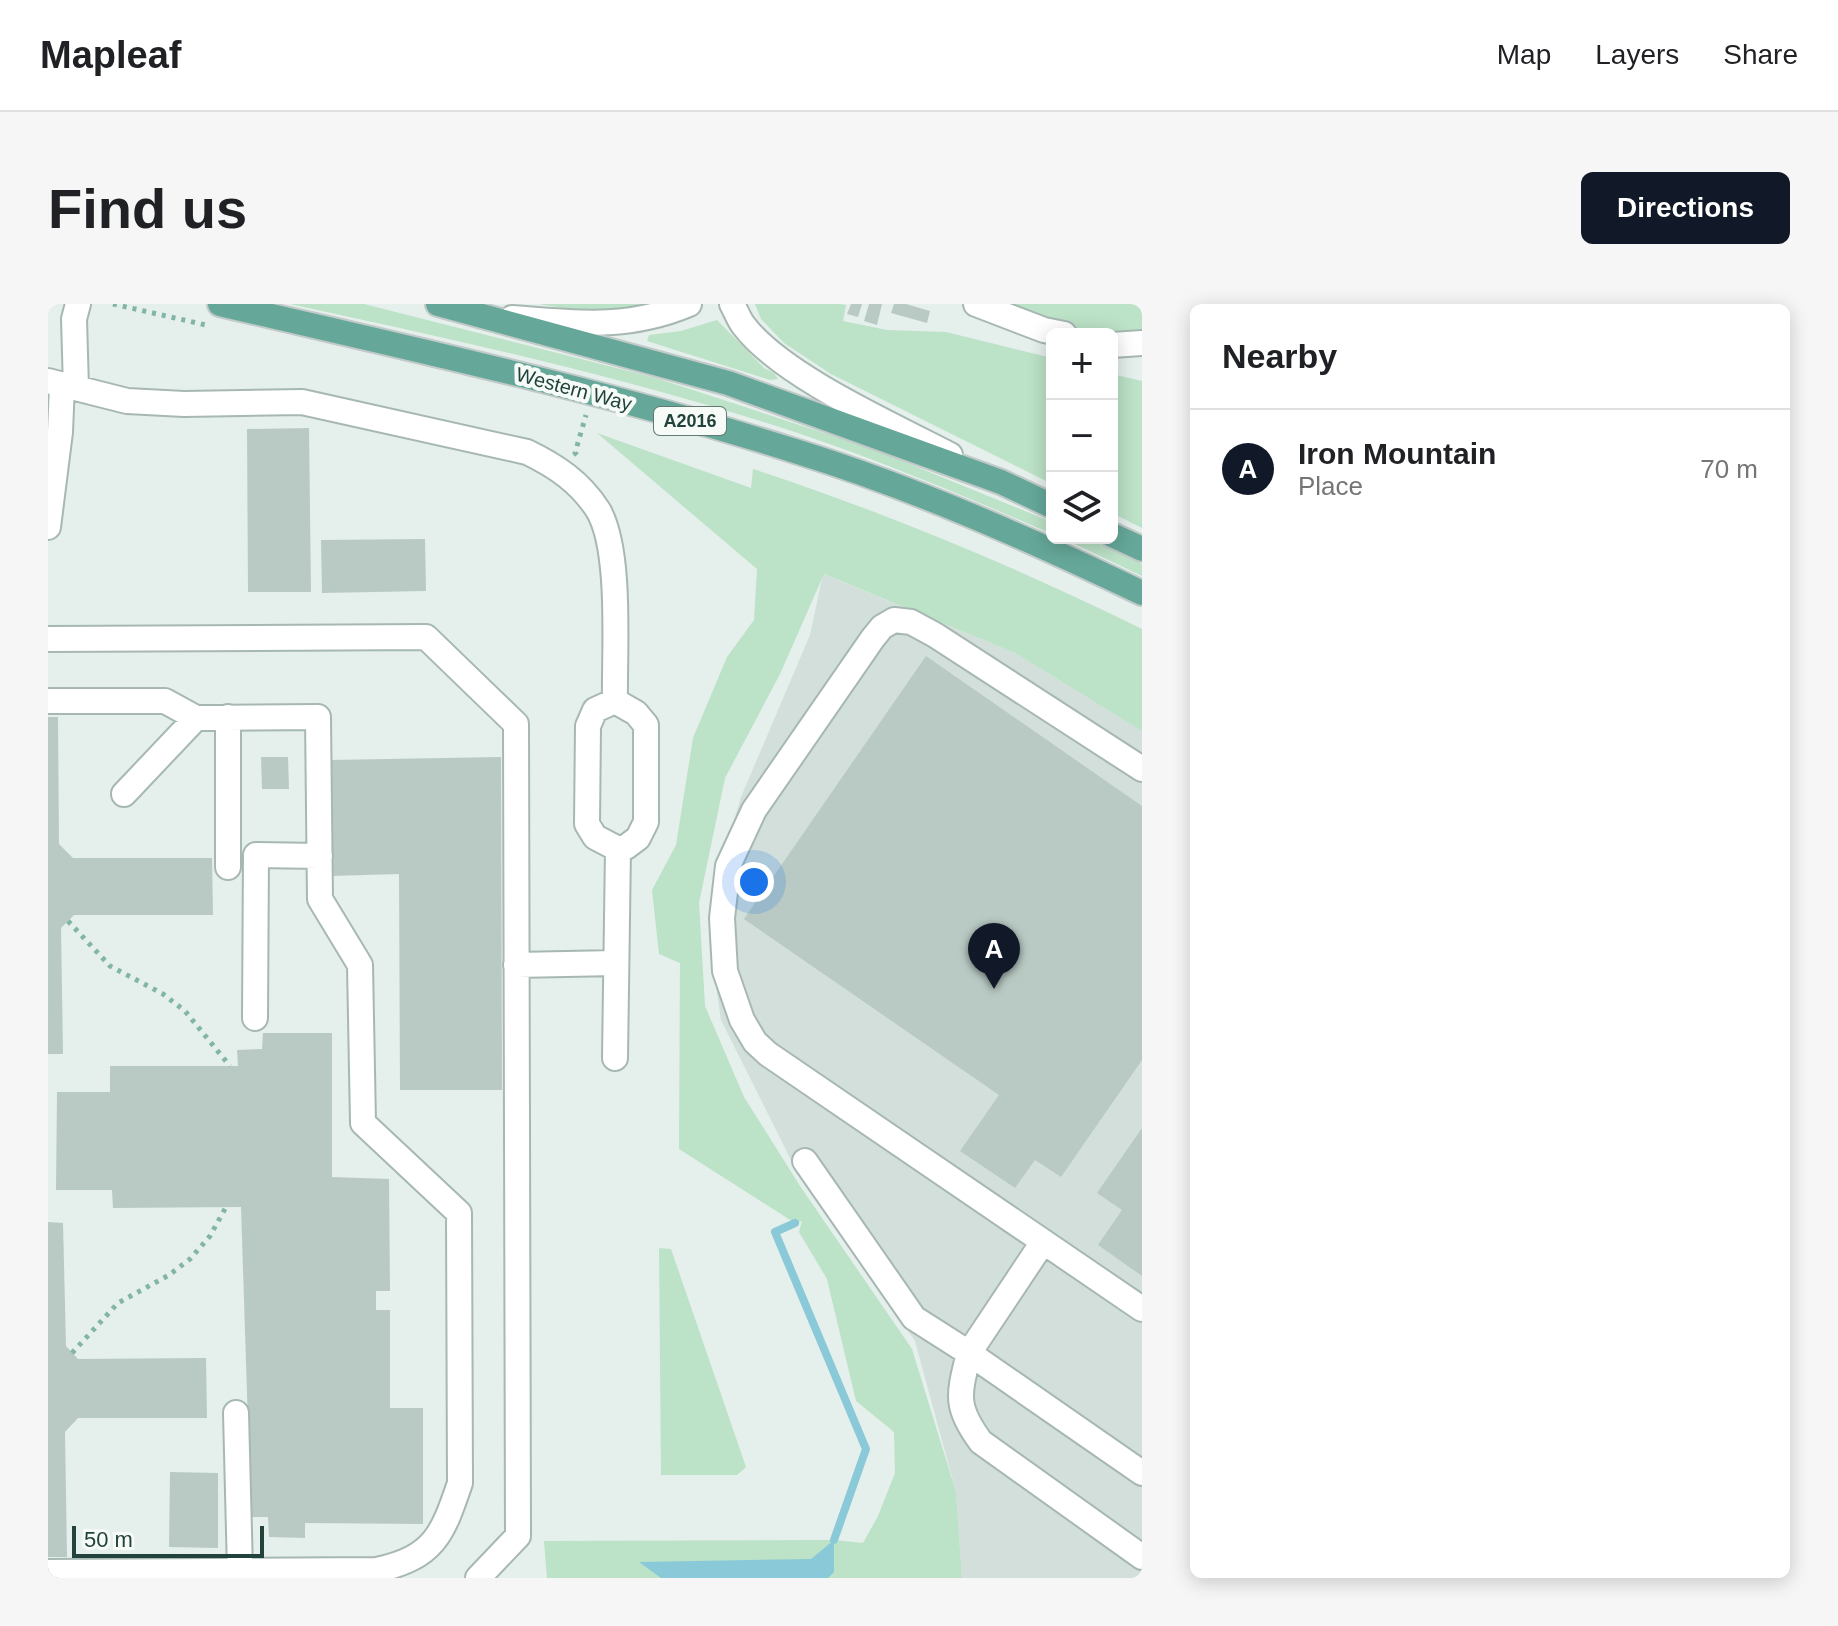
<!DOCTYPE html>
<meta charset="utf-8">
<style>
:root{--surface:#fff;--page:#f6f6f6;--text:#202124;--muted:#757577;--line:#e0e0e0;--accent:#111827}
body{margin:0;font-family:Arial,sans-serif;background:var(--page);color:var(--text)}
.controls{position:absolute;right:24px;top:24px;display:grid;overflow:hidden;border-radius:12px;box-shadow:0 4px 20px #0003}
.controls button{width:72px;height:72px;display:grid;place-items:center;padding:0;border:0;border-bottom:2px solid var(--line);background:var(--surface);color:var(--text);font:40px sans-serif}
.scale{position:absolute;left:24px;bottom:20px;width:192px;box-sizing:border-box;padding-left:8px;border:4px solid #22433b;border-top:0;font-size:22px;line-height:28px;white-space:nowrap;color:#22433b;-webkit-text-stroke:6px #f6fbf8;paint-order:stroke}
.you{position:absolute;left:706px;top:578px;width:28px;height:28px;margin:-20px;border:6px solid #fff;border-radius:50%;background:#1a73e8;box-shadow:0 0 0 12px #1a73e833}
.badge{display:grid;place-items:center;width:52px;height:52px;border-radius:50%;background:var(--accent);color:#fff;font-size:26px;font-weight:700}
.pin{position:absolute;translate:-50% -66px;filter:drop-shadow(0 2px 4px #0008)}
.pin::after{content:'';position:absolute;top:42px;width:28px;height:24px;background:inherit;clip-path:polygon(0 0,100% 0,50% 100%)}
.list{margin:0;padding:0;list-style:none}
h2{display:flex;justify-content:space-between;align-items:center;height:104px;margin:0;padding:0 32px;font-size:34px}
h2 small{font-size:26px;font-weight:400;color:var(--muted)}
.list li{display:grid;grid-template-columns:52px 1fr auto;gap:24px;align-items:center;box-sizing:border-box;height:120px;padding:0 32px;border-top:2px solid var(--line)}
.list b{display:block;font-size:30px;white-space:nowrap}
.list p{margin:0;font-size:26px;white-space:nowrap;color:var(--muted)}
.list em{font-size:26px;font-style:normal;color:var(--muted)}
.icon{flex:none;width:44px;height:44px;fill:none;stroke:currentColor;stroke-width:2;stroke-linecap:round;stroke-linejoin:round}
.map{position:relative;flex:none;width:1094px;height:1274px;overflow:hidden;border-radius:12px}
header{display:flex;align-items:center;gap:48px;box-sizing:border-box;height:112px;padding:0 40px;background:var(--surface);border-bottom:2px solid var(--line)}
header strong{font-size:38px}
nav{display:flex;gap:44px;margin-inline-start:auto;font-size:28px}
.intro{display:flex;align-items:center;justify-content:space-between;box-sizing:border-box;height:192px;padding:0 48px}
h1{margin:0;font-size:56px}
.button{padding:20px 36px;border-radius:12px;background:var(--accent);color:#fff;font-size:28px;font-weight:700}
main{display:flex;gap:48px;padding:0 48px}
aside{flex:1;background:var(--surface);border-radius:12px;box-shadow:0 4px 20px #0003}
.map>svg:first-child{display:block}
.built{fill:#d2dfda}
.green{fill:#bce2c7}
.water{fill:#89c9d8}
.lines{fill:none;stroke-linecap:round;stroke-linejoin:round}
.stream{stroke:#89c9d8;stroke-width:8}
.building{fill:#b9cac4}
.minor-casing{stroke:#a7b8b3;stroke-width:28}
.major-casing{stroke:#c1cac8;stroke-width:28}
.path{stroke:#82b5a7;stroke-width:5;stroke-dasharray:4 6;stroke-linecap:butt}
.minor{stroke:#fff;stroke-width:24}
.major{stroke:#65a899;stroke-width:24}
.labels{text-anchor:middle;stroke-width:8;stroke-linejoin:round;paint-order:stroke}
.shield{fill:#f6fbf8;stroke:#627a74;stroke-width:2}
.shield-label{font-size:18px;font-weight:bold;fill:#22433b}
.street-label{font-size:20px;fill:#22433b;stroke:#f6fbf8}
</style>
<header>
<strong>Mapleaf</strong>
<nav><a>Map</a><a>Layers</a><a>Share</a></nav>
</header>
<div class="intro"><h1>Find us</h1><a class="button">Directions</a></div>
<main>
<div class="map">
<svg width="1094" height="1274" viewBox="0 0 1094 1274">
<rect width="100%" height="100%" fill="#e5efeb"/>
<path class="built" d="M775 270 967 349 1094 427V1274H914L908 1188 867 1037 746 862 673 716 661 634 667 580 693 493 762 331Z"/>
<path class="green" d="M242 0H316L608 74 825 145 1004 218V230C907 188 810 147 709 116 556 68 399 34 242 0Z
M491 0H605C571 15 527 6 491 0Z
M707 0H792L798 1 795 17 839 26 898 28 1004 54V180L783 70 736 39 713 15Z
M959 0H1094V31L1036 30 1019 27Z
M669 16 716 64 726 69 730 75 722 76 599 37 601 31 633 27Z
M1064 70 1094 77V224L1064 209Z
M549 129 703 184 705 165C839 209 968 263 1094 325V427L967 349 776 270 732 370 677 474 651 599 657 702 696 793 752 882 864 1045 908 1188 914 1274H499L496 1237 786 1236 815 1239 830 1212 847 1169 846 1128 808 1097 779 975 751 928 754 917 747 919 631 845 632 659 611 650 604 586 628 541 645 434 679 353 706 316 709 265Z
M1014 234H1040L1094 260V272Z
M611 944 623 945 698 1163 689 1171H613Z"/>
<path class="water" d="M786 1236V1268L780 1274H613L591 1258 763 1255Z"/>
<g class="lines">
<path class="stream" d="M747 919 727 928 818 1145 786 1236"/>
</g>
<path class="building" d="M803 0H814L810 13 799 10Z
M821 0H834L829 21 816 17Z
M846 0H858L882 7 879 19 843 9Z
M261 124 263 288H200L199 125Z
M377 235 378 287 274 289 273 236Z
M878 352 1094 502V756L1013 873 987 856 967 884 912 847 951 791 696 615Z
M0 413H10L11 540 25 554H164L165 611H26L13 624 15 750H0Z
M213 453H240L241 485H214Z
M453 453 454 786H352L351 570 282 572V456Z
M215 729H284V873L341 875 342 987H328V1006H342V1104H375V1220L257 1219V1234L221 1233 220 1213H203L193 903 65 904 64 886H8L9 788H62V762H190L189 746 214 745Z
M1094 824V972L1050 941 1074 906 1049 889Z
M0 918 15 919 18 1042 30 1055 158 1054 159 1114H30L17 1128 19 1253H0Z
M122 1168 170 1169V1244L121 1243Z"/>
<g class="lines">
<g class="minor-casing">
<path id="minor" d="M684 0C688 7 691 16 696 22 734 72 845 121 902 151
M928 0 996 26 1016 30
M464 14C528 19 579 26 641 0
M1064 41 1094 39
M0 77 79 97 136 100 254 98 479 148C508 162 532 178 550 206 574 246 566 349 567 397
M28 84 26 15 30 0
M0 223 12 128 14 81
M0 335 378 333 468 420 470 1232 430 1274
M0 397H117L148 414 270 413 272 595 312 661 315 819 411 909 412 1179C394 1232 386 1253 329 1266L0 1268
M567 397 588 409 598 421V518L590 534 578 543 570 545 547 533 539 520 540 422 547 406Z
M180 413V563
M1094 465 887 331 863 318 846 316 834 323 825 334 706 506 680 562 674 614 677 667 694 716 707 738 720 750 1094 1005
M76 490 148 414
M468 661 568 659
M207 714 208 551 272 552
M567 754 570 545
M757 857 866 1014 921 1049 995 938
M188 1109 192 1267
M1094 1169 921 1049C911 1090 906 1102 933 1138L1094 1253"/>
</g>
<g class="major-casing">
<path id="major" d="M172 0C364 45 559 87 747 147 867 184 981 235 1094 289
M390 0 680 79 953 178 1004 202
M1064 231 1094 245"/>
</g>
<path class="path" d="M65 0 158 21
M529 151 527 149 538 111
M20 617 62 662 115 690 137 707 182 762
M24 1049 70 999 121 971 142 955 162 932 178 903"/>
<use href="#minor" class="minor"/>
<use href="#major" class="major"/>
</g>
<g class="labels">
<rect class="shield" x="606" y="103" width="72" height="28" rx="6"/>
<g class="shield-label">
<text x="642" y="123">A2016</text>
</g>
<g class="street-label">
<text transform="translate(526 85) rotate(15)" y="7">Western Way</text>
</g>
</g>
</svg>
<div class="controls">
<button>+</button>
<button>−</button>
<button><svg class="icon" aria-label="layers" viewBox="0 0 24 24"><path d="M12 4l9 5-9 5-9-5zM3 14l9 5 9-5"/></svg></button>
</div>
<div class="scale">50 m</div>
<div class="you"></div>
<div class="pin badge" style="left:946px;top:685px">A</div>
</div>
<aside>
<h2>Nearby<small></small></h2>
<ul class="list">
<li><span class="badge">A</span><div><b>Iron Mountain</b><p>Place</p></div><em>70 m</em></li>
</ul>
</aside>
</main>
